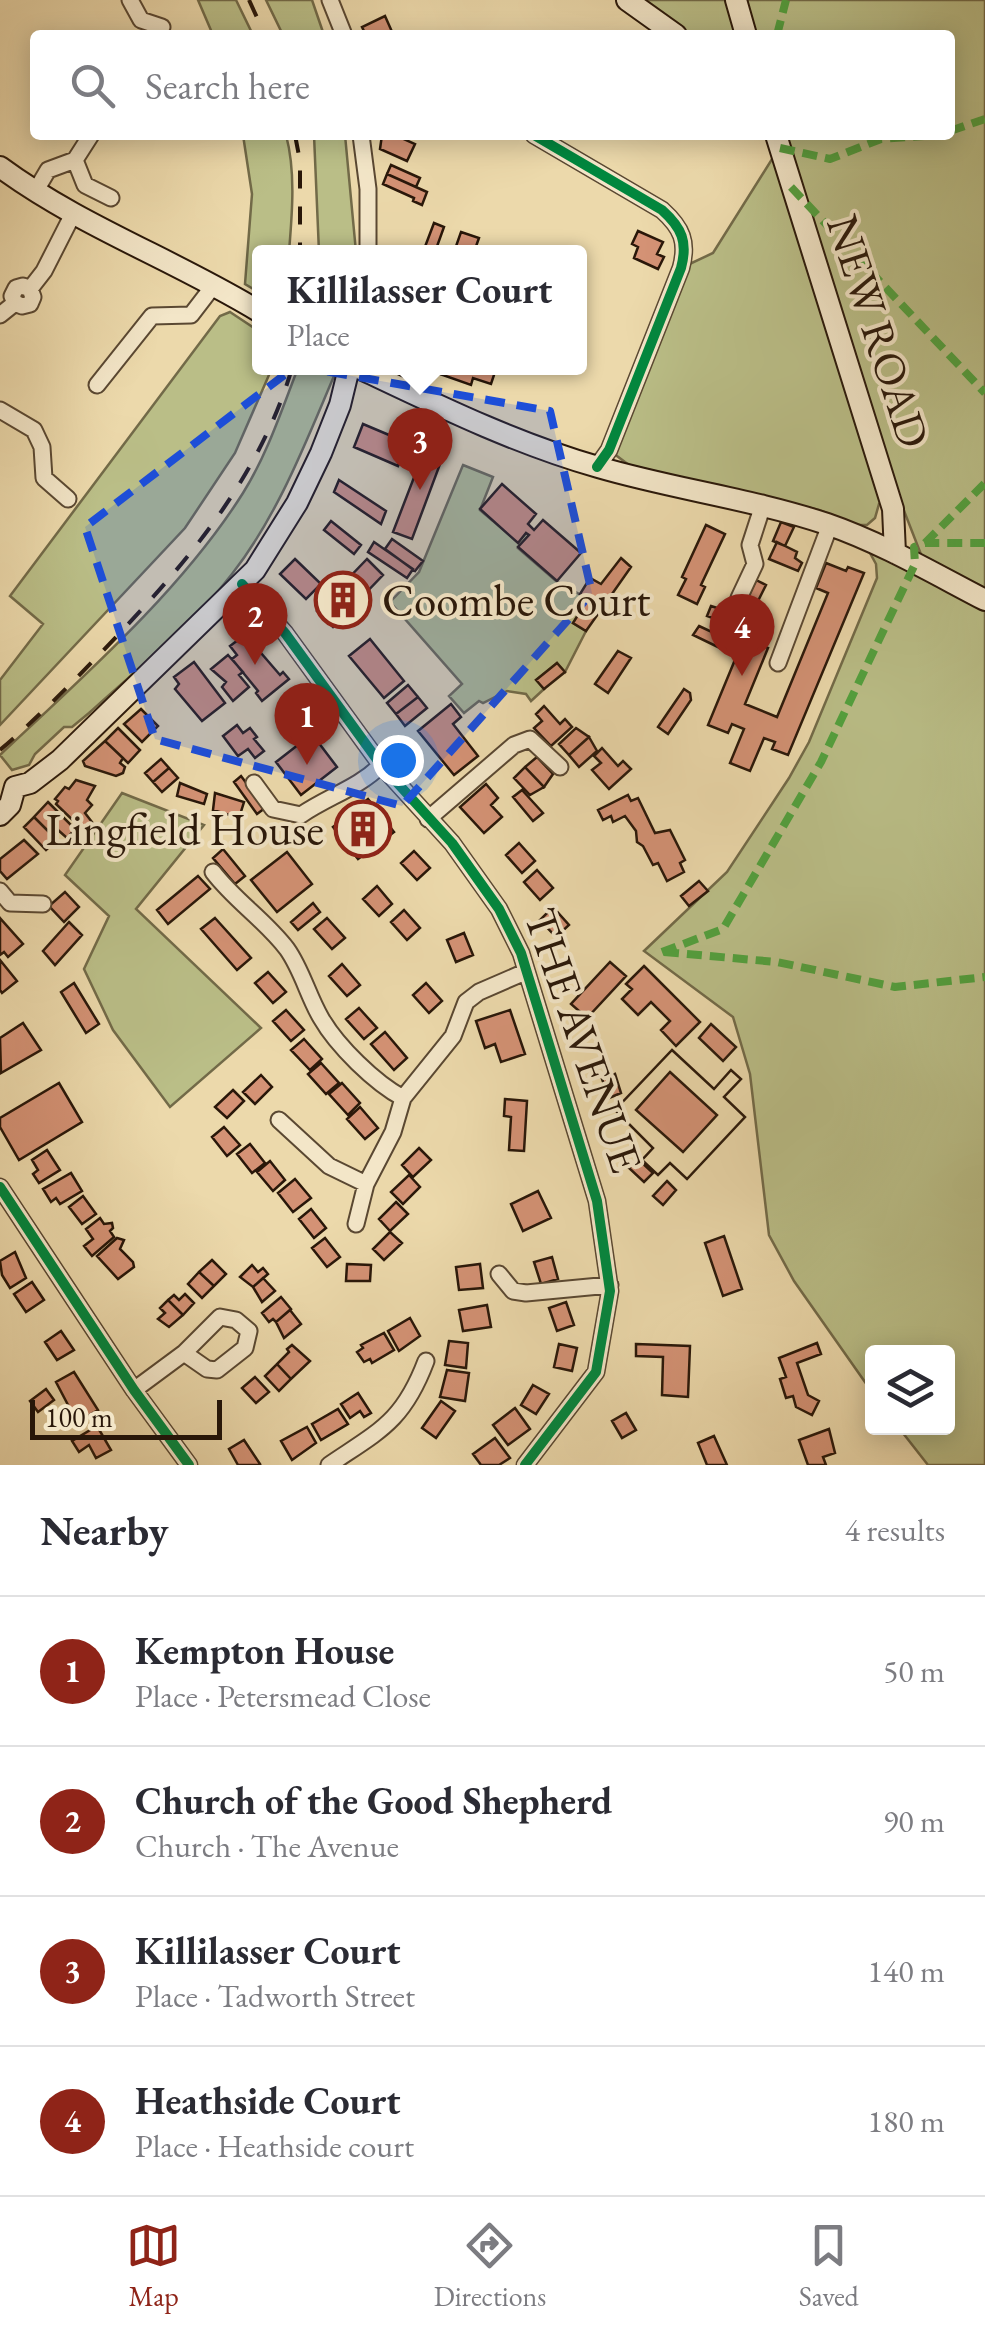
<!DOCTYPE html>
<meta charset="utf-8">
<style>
:root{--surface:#fff;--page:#f2f2f3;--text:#2b2b33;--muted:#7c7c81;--line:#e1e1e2;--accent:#8f2418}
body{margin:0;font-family:"EB Garamond",serif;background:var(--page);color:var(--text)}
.controls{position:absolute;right:30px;bottom:30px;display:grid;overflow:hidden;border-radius:10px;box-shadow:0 5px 25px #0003}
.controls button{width:90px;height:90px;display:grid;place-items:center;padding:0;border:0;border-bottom:2px solid var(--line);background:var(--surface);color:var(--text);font:50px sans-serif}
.scale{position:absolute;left:30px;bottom:25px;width:192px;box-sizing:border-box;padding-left:10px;border:5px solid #291709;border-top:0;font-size:28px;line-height:35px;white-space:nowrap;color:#291709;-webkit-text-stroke:8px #f3e6c8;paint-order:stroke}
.you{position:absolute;left:398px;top:760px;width:35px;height:35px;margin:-25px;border:8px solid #fff;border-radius:50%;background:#1a73e8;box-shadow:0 0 0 15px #1a73e833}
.badge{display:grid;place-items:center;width:65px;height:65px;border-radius:50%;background:var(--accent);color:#fff;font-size:32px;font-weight:700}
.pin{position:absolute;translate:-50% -82px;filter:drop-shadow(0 2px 5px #0008)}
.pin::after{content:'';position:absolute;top:52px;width:35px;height:30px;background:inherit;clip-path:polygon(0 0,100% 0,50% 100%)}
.popup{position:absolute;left:252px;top:245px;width:335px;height:130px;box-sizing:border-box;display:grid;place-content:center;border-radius:10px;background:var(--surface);filter:drop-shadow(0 2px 8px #0005);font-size:32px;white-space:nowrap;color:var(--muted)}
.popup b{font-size:38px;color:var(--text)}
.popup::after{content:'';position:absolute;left:50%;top:100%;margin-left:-20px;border:20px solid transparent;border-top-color:var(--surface)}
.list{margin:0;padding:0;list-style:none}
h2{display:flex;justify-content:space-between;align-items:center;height:130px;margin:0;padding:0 40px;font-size:42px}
h2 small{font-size:32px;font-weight:400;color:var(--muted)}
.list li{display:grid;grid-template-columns:65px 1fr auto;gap:30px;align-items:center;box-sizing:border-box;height:150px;padding:0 40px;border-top:2px solid var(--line)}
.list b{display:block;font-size:38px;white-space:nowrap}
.list p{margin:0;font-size:32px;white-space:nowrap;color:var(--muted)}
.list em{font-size:32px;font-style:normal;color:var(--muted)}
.icon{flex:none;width:55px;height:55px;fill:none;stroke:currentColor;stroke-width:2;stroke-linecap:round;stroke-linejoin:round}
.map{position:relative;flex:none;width:985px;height:1465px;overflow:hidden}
.search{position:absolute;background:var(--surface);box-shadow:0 5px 25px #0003;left:30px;right:30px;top:30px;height:110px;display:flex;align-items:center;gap:25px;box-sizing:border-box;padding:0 35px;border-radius:10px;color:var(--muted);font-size:38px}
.sheet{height:730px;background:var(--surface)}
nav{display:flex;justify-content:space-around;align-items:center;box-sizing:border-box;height:140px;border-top:2px solid var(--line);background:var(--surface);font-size:28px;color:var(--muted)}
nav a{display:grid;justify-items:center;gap:5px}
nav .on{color:var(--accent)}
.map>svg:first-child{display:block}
.green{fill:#babe87;stroke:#726a48;stroke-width:2.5}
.building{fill:#d49275;stroke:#291709;stroke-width:2.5;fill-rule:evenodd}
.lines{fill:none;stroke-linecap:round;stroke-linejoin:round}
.street-casing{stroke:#5a4832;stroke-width:19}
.secondary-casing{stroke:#291709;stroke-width:24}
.street{stroke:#f3e6c8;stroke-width:15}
.secondary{stroke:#f3e6c8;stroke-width:20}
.rail{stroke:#291709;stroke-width:4;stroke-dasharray:18 18;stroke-linecap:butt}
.quiet{stroke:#51a13e;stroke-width:8;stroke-dasharray:15 8;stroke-linecap:butt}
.cycleway-casing{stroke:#f3e6c8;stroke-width:16}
.cycleway{stroke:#00873e;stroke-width:10}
.marked{fill:#1d4ed8;fill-opacity:0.2;stroke:#1d4ed8;stroke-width:8;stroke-dasharray:20 12;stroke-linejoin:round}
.labels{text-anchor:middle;stroke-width:8;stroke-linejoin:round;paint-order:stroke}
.street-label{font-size:45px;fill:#291709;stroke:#f3e6c8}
.poi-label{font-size:45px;fill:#291709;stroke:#f3e6c8;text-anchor:start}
</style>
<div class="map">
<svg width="985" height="1465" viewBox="0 0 985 1465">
<rect width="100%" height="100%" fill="#ecd9ab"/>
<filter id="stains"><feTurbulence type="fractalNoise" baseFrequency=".002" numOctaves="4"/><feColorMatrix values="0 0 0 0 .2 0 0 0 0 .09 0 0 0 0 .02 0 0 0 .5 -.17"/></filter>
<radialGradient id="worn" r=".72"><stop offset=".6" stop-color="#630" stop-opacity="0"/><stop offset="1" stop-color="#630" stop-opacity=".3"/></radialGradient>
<path class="green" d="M198 0H236L253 35H213Z
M266 0H312L324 35H283Z
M627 0H985V588L922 557 901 503 879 504 875 518 867 525H858L819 510 629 465 609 450 681 268 713 253 779 148 776 135H950V35H676Z
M243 135H286C296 172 292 215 289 252H260V293L245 284 252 194Z
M314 135H345L356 252H319Z
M230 312 260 332V368H272L235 453 185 528 0 725V680L43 624 10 596 220 316Z
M298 368H328L334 376C305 444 278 515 232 574 192 626 137 669 89 713L72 727H64L35 754 29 765 12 770 0 755C83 677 182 590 243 493 267 455 282 409 298 368Z
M463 465 493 477 480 510 518 542 526 533 529 535 518 548 556 581 588 599 573 623 586 631 565 672 557 663 537 680 544 689 531 701 526 694 507 691 483 703 479 701 464 713 449 696 462 684 390 602 419 572Z
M870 553 887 558 985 608V1465H928L899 1428H948V1352H872V1392L794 1281 769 1235 750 1074 733 1017 644 951 727 872 789 778 809 742 877 578 876 564Z
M122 793 204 825 136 909 261 1028 170 1107 113 1030 84 969 109 916 65 875Z"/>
<path class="building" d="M385 16 393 34 366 35 362 27Z
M382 135H395L415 144 407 161 380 149Z
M391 165 420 178 416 187 387 174Z
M387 174 427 192 422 205 413 201 414 198 383 184Z
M434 223 444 227 435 252H423Z
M638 231 663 242 657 254 664 257 658 269 634 258 638 247 632 244Z
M461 232 479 238 474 252H454Z
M423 368H493L496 369 491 384 473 378 471 385Z
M363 424 408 443 398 466 354 447Z
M428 441 446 448 412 539 393 532Z
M339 480 386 511 381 524 334 492Z
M502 484 536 514 528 524 534 530 543 520 581 553 557 581 518 547 529 535 526 533 518 543 480 509Z
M331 521 361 545 354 554 324 530Z
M781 522 794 527 785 546 773 541Z
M706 525 725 534 701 585 705 587 697 604 678 595 686 579 682 577Z
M392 539 423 561 415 571 385 549Z
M374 542 413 569 407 578 368 552Z
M777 542 797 552 795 558 802 563 798 571 769 559Z
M621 558 631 567 586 631 573 623 588 599 580 594 590 578 601 584Z
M295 559 321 584 306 599 280 574Z
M367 559 383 575 333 627 317 611Z
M826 563 846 571 848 567 864 573 788 755 772 749 775 742 764 738 750 771 730 763 744 729 732 724 728 733 708 725 744 638 768 648 745 704 777 717 828 593 816 588Z
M756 580 766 585 750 617 741 612Z
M711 606 739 615 736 626 707 616Z
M699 626 725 638 720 648 693 635Z
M242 637 245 642 249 639 280 675 283 672 289 679 262 701 256 693 258 691 232 659 237 655 230 646Z
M370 639 404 681 384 698 349 656Z
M618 651 631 658 608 693 595 684Z
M228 655 243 672 239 675 249 687 233 701 222 687 226 682 211 669Z
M194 662 225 703 202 721 175 689 179 684 174 677Z
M557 663 565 672 544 689 536 680Z
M408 685 418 697 396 714 387 703Z
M684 689 690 693 691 700 668 734 658 727Z
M418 697 427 708 405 726 396 714Z
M451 704 461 717 453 724 478 756 454 775 418 731Z
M544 706 560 724 565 719 572 727 551 746 534 728 542 721 536 714Z
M141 709 158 726 142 742 124 724Z
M237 725 243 733 250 728 257 737 254 739 264 751 255 758 248 749 238 756 223 736Z
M118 728 140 750 128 763 105 741Z
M576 728 589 737 569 755 559 744Z
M312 734 337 767 301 795 276 762Z
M589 737 597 751 579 767 569 755Z
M105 741 123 758 120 763 125 767 123 773 116 776 85 766 83 761Z
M602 748 618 766 623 761 631 769 609 789 592 770 601 763 594 756Z
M537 757 553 774 544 787 525 767Z
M161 759 169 768 153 782 145 773Z
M525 767 544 787 530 795 514 778Z
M169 768 178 778 162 792 153 782Z
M241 776 265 808 257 814 234 782Z
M76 780 95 786 87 800 92 805 85 813 92 822 83 830 56 804 58 801 55 799 65 787 69 789Z
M180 783 207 794 204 804 177 796Z
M486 784 498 798 491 805 502 817 484 833 460 807Z
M522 790 543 813 533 821 513 797Z
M215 793 244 802 239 818 213 810Z
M628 795 631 801 638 798 655 833 670 830 685 860 680 863 684 872 667 881 658 863 653 865 643 846 637 842 636 831 625 816 613 822 611 816 603 820 598 810Z
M368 799 394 832 358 859 333 827Z
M48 802 75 829 67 838 58 830 52 835 34 817Z
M34 817 57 840 46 850 24 827Z
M24 840 38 854 7 879 0 871V859Z
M519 843 535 861 522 873 506 855Z
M223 849 245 876 235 884 213 858Z
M414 851 430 868 417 880 401 863Z
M287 852 312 884 277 912 251 880Z
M537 870 553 888 540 900 524 882Z
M198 876 210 889 168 924 157 910Z
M699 881 708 891 689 906 681 896Z
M377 886 392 904 379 916 363 899Z
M65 892 79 907 64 922 49 906Z
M313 903 320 912 298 930 291 922Z
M553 907 569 925 556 937 540 920Z
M404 910 420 928 407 940 391 922Z
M0 918 23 944 8 957 4 952 0 955Z
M215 918 251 958 237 970 201 929Z
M327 918 345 938 332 949 314 929Z
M69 922 82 935 55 965 43 951Z
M464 933 473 955 456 962 447 940Z
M0 960 17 981 2 993 0 990Z
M610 962 626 976 587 1018 571 1004Z
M342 964 360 985 347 996 329 976Z
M644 966 700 1022 676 1046 661 1030 670 1021 651 1002 638 1015 622 999 632 989 626 984Z
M268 972 286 992 273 1003 255 983Z
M74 983 99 1024 86 1033 61 992Z
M426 983 442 1001 429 1013 413 995Z
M359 1008 377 1028 364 1039 346 1019Z
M286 1010 304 1030 291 1041 273 1021Z
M510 1010 525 1054 501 1062 495 1044 485 1048 476 1021Z
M23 1023 41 1050 1 1073 0 1038Z
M711 1024 736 1047 723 1061 699 1038Z
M385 1032 407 1058 394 1070 371 1044Z
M304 1039 322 1059 310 1070 291 1050Z
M672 1050 714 1089 731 1070 741 1079 724 1097 745 1117 687 1179 670 1163 658 1175 642 1160 653 1148 615 1110ZM670 1072 717 1115 683 1152 636 1110Z
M672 1050 714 1089 731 1070 741 1079 724 1097 745 1117 687 1179 670 1163 658 1175 642 1160 653 1148 615 1110Z
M321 1063 339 1083 326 1094 308 1074Z
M615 1074 621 1093 609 1098 602 1079Z
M261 1075 272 1087 255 1104 243 1092Z
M59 1083 82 1122 19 1160 0 1127V1118Z
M342 1083 360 1103 348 1115 329 1094Z
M233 1090 244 1101 227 1118 215 1107Z
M505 1099 527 1101 524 1151 509 1150 511 1117 504 1116Z
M360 1107 378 1128 365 1139 347 1119Z
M224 1127 240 1145 227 1156 212 1137Z
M250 1144 265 1163 252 1173 237 1154Z
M419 1148 431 1160 413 1177 402 1165Z
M47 1150 60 1170 39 1183 33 1174 38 1170 32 1160Z
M638 1159 653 1173 644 1182 629 1168Z
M270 1161 285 1180 273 1191 257 1172Z
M71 1173 82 1191 60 1204 56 1198 51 1202 43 1189Z
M409 1175 420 1187 403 1204 391 1192Z
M295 1179 311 1198 293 1212 278 1193Z
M667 1181 676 1190 663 1205 653 1196Z
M538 1191 551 1218 523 1231 511 1204Z
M83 1196 96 1214 82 1224 69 1207Z
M396 1202 408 1214 390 1231 379 1219Z
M311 1209 326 1228 314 1238 299 1219Z
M100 1218 104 1224 112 1223 113 1228 110 1231 114 1237 92 1256 84 1246 93 1239 86 1229Z
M390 1232 402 1243 384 1260 373 1249Z
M724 1236 742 1289 723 1296 705 1243Z
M117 1238 124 1240 120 1249 133 1262 134 1267 118 1279 97 1256Z
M325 1238 340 1257 327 1267 312 1248Z
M15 1252 26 1278 10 1288 2 1275 0 1261Z
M552 1257 558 1279 541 1284 534 1262Z
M212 1260 226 1274 214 1286 199 1272Z
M347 1264 371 1265 370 1281H346Z
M480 1264 483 1288 459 1290 456 1267Z
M252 1265 258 1272 263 1268 268 1274 253 1287 240 1277Z
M199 1272 214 1286 202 1298 188 1284Z
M263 1278 275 1291 262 1302 253 1287Z
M32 1282 44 1300 26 1312 14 1294Z
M185 1294 194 1303 183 1315 168 1300 174 1295 179 1300Z
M281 1297 291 1309 276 1322 273 1319 269 1322 262 1313Z
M168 1300 183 1315 169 1327 158 1319 165 1313 160 1308Z
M566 1302 574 1325 557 1331 549 1308Z
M487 1305 491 1327 463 1331 459 1310Z
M290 1310 301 1324 284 1338 276 1322Z
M410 1318 420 1336 399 1351 388 1331Z
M61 1331 74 1350 57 1360 45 1342Z
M384 1333 394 1350 372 1363 370 1359 364 1362 357 1352 363 1348 361 1345Z
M449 1341 468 1343 466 1368 445 1365Z
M817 1343 821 1354 797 1363 808 1395 819 1401 812 1415 796 1407 793 1396 786 1398 780 1379 786 1377 779 1358Z
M559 1344 577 1348 572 1371 554 1367Z
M636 1344 690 1346 688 1397 662 1395 663 1357 636 1356Z
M292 1345 310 1361 291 1379 277 1364 289 1352 287 1349Z
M277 1364 291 1379 279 1391 265 1376Z
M447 1370 469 1373 465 1401 440 1397Z
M74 1372 98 1410 77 1422 56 1382Z
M255 1377 269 1392 256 1403 242 1388Z
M533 1385 549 1394 536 1414 521 1405Z
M46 1389 54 1400 38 1412 30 1401Z
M358 1393 371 1413 364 1417 360 1411 350 1418 341 1404Z
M441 1401 455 1411 436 1438 422 1428Z
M515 1408 530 1429 508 1445 493 1425Z
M338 1409 348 1424 321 1440 312 1424Z
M626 1413 636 1430 622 1438 612 1421Z
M97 1426 111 1450 96 1458 89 1445 79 1452 72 1441Z
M307 1427 316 1443 292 1460 281 1441Z
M829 1429 835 1453 823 1457 826 1465H808L799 1440Z
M714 1436 727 1465H707L698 1443Z
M495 1438 510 1458 499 1465H481L473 1454Z
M244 1440 260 1464 258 1465H238L229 1449Z"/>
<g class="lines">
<g class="street-casing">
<path id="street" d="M130 0 141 20 162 27
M330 0 344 35
M361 135 368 189V252
M534 135 662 210C682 228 688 242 681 268L609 450 597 467
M75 160 85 185 111 198
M35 192 48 170 75 160 91 135
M30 289 44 271 73 214
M0 315 15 303 22 306 30 304 33 297 30 289 23 286 16 288 12 296 15 303
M97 385 152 316 191 315 214 285
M0 410 34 430 42 447 44 478 68 499
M242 584 285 633 381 765 452 843 499 909 521 953 597 1201 610 1291 596 1372 525 1465
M739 598 755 564 750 545 763 505
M778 663 830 525
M254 783 273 809 301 815C327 797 360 787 381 765
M428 819 514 745 530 739 560 767
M213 872C235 901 265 920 287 949 302 970 308 996 321 1018 337 1046 375 1083 403 1098
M0 891 10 903 43 904
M279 1120 329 1166 366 1184
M0 1187 134 1390 189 1465
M356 1224 366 1184 393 1132 403 1098 453 1036 466 1002 479 992 525 972
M499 1274 513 1291 526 1293 610 1285
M134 1390 184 1353 220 1317 236 1320 249 1331 245 1348 217 1370 207 1369 184 1353
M329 1465C379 1431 403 1422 426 1361"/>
</g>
<g class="secondary-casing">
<path id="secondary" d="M627 0 676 35
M736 0 746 35
M776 135 893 509 895 553
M0 167C80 226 175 260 260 312
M359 368C437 405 514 443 598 467 673 489 752 499 827 524 882 543 933 573 985 600
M15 787 30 783 60 760 255 570 297 503 321 453 340 405 349 368
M0 815 10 805 15 787"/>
</g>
<use href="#street" class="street"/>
<use href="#secondary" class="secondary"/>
<path class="rail" d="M249 0 265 35
M295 135 300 161V252
M0 750C41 715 79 676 116 637 191 558 261 474 292 368"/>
<path class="quiet" d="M777 35 786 0
M950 131 985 119
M780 148 830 159 881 139 939 135
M791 187 985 393
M925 543 985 483
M662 952 723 929 821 762 915 564 914 547 925 543H985
M664 952 777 962 895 987 985 977"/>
<g class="cycleway-casing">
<path id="cycleway" d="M534 135 662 210C682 228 688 242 681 268L609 450 597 467
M242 584 285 633 381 765 452 843 499 909 521 953 597 1201 610 1291 596 1372 525 1465
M0 1187 134 1390 189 1465"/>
</g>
<use href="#cycleway" class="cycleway"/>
</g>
<path class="marked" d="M296 366 550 411 592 593 402 806 155 739 85 527Z"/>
<defs>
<g id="building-ring" transform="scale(2.875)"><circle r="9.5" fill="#f3e6c8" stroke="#8f2418" stroke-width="1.5"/><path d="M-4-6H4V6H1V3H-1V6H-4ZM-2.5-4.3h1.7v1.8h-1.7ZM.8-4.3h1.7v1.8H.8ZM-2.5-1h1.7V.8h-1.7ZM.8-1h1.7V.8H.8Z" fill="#8f2418"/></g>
</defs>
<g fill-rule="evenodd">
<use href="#building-ring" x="343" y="600"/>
<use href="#building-ring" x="363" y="829"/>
</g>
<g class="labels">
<g class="street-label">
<text transform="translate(879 331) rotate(72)" y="16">NEW ROAD</text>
<text transform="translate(584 1040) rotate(71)" y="16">THE AVENUE</text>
</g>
<g class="poi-label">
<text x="382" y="616">Coombe Court</text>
<text x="324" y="845" text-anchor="end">Lingfield House</text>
</g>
</g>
<rect width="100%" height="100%" filter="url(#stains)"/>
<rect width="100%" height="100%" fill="url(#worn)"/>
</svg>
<div class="controls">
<button><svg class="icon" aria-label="layers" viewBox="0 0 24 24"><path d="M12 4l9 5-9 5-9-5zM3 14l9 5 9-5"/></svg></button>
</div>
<div class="scale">100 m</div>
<div class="you"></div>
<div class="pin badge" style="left:307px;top:765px">1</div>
<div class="pin badge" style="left:255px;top:665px">2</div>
<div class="pin badge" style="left:420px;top:490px">3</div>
<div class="popup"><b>Killilasser Court</b>Place</div>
<div class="pin badge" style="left:742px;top:676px">4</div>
<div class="search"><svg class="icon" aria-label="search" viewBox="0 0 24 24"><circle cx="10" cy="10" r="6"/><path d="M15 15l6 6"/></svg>Search here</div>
</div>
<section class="sheet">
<h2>Nearby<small>4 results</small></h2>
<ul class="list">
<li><span class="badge">1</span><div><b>Kempton House</b><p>Place · Petersmead Close</p></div><em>50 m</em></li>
<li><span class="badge">2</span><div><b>Church of the Good Shepherd</b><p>Church · The Avenue</p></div><em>90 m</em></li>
<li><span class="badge">3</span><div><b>Killilasser Court</b><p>Place · Tadworth Street</p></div><em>140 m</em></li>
<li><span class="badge">4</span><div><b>Heathside Court</b><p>Place · Heathside court</p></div><em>180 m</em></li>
</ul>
</section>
<nav>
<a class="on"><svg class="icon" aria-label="map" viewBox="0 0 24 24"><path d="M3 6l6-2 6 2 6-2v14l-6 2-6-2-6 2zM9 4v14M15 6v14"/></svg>Map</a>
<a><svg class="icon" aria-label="directions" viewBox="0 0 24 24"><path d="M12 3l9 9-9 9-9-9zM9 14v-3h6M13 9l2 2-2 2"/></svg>Directions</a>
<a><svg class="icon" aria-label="saved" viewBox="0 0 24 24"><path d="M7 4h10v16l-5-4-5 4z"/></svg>Saved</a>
</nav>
